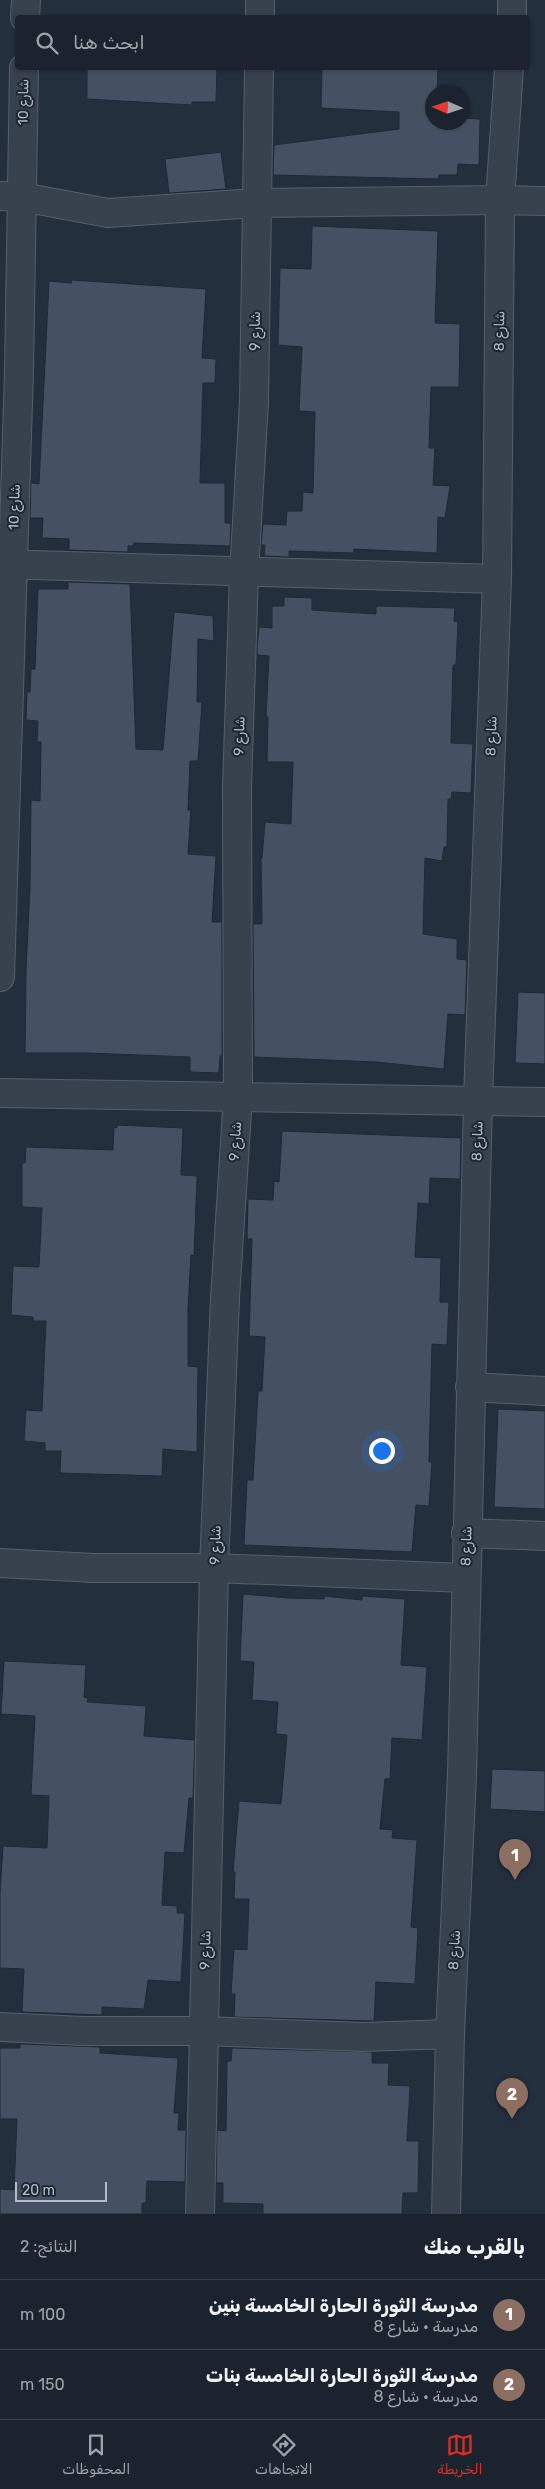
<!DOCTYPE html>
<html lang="ar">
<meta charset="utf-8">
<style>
:root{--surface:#1b232e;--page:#242b36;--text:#f1f3f6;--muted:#a0a4aa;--line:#39404a;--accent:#d93025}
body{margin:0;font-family:Rubik,Cairo,sans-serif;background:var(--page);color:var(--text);direction:rtl}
.compass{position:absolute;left:425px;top:85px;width:45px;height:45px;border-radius:50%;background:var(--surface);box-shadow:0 1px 4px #0004;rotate:273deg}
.scale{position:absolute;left:15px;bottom:12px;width:92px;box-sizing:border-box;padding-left:5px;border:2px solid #b4bcc9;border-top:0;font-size:14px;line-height:18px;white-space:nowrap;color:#b4bcc9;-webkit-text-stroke:4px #1d2633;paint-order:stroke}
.you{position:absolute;left:381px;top:1450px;width:18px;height:18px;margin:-12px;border:4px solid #fff;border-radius:50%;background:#1a73e8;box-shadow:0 0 0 8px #1a73e833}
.badge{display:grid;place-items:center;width:32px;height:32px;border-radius:50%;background:var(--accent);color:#fff;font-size:16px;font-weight:700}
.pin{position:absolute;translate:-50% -41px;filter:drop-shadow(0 1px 2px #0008)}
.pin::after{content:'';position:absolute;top:26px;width:18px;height:15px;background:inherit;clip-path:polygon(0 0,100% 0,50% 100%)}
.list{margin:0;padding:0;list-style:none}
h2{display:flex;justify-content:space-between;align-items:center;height:65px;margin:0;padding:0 20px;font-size:21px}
h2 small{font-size:16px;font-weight:400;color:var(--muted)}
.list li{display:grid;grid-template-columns:32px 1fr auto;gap:15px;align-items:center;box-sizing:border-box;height:70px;padding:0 20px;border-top:1px solid var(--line)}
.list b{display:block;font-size:19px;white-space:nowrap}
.list p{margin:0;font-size:16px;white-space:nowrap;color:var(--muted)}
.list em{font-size:16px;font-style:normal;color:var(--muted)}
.icon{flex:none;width:28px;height:28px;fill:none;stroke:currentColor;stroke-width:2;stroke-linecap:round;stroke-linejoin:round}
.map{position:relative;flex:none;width:545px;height:2214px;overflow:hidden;direction:ltr}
.search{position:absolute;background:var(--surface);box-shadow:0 1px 4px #0004;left:15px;right:15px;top:15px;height:55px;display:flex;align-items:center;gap:12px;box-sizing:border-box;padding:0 18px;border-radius:5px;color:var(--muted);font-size:19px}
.sheet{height:205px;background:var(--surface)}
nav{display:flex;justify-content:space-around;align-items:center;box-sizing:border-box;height:70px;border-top:1px solid var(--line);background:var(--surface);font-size:14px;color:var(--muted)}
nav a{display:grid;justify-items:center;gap:2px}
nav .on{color:var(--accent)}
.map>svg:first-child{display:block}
.building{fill:#455162;stroke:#1f2835}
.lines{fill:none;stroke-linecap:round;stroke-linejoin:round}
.minor-casing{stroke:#565f6c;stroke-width:30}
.minor{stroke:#38414e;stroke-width:28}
.labels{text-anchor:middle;stroke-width:4;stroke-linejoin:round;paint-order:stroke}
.street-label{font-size:14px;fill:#b4bcc9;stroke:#1d2633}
</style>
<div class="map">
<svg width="545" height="2214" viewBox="0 0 545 2214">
<rect width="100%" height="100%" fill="#242f3e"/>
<path class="building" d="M87 68H217L216 102H192V105L87 99Z
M322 68H438L437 92H432V122H462V118L480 119 479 165 458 164 457 175H439L438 179 273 175 274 145 399 129V112L321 108Z
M221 152 226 189 169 193 165 159Z
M312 226 438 231 435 323 460 324 459 387H431L429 448H435L433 485 450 486 445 518 438 517 437 553 354 549V553L289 551V557L264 556 265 545H261L263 524 286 525 287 511H302L303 492 313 493 315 412 299 411 302 347 278 345 280 268 311 269Z
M72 280 206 289 202 358 216 359 215 383H203L200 483H225V523H231L230 546 134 543 133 546H128V552L69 550V539L42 538 43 518H30L31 483 39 484 49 281 71 283Z
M68 582 130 584 136 749 163 750 174 612 213 616 214 641 198 639 197 702H202L198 761H190L188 810H191L188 854 216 856 212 922H222V1056H220L219 1073 190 1072V1057L88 1053H25L26 971 30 887 31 800 40 801 41 742H37L38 721 26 720 27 692H30L31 669H35L38 589H68Z
M284 597 312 598V610L376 614V606L455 608 454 621 458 622 456 665H453L451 743 473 744 471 793 452 792 451 799H448L447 847H444L442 861 425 858 423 934 457 939V959L467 960 465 1015 448 1014 444 1069 376 1062 254 1057 253 924H262L261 858H262L265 822 291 824 293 762H267L268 717H266L269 656 257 655V647L259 627 272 628V606H284Z
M518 992 545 993V1064L515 1063Z
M117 1125 183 1128 181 1175 197 1176 194 1256 191 1255 188 1308V1366L198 1367 197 1452 163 1449 162 1476 60 1473 61 1451H45V1443L24 1441 26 1410 42 1411 46 1321H33V1317L11 1315 13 1266 39 1267 42 1208 22 1207V1163H25L26 1147 113 1150 114 1127 117 1128Z
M282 1131 461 1138 460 1179 430 1178 429 1204 418 1203 415 1257 441 1258 440 1302H449L447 1345 432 1344 429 1462H432L429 1506 416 1505 412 1552 244 1545 247 1480H253L258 1391H262L265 1337 249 1336 252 1239H247L248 1199 273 1200 274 1181 279 1182Z
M498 1409 545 1411V1509L494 1507Z
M243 1594 288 1598 324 1599V1596L362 1600V1596L405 1599 401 1665 427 1667 422 1740 392 1738 390 1779H385L380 1829 393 1830 392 1838 417 1840 411 1927 418 1928 415 1984 376 1982 374 2021 234 2017 235 1994H231L234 1949 247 1950 249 1899H234L235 1872H233L239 1801 281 1804 287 1735 276 1734 278 1702 252 1700 254 1662 240 1661Z
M4 1661 86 1665 84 1697 88 1698 87 1702 146 1706 144 1736 195 1740 193 1798H189L184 1853 165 1852 162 1905 177 1906V1913H185L181 1982 148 1980 144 2009 102 2007V2015L22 2012 24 1969 0 1968V1892L3 1846 47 1848 49 1796 31 1795 35 1716 1 1714Z
M492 1769 545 1771V1812L490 1809Z
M20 2044 100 2047V2053L178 2058 174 2113H179L178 2130H186L185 2182 147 2181 146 2203H142V2214H0V2189L14 2190 17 2119H0V2048H20Z
M232 2048 372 2052V2063H389L388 2085 410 2086 407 2141H419L418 2193H403L402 2214H263V2204L223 2203V2183H216L217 2130 226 2131 227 2061H231Z"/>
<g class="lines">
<g class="minor-casing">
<path id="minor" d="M25 18 26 0
M260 18V0
M512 18V0
M0 196 22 197 108 213 256 203 500 200 545 201
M0 564 497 579
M0 977 19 370 24 68
M0 1093 545 1102
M470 1387 545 1391
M466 1533 545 1536
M0 1563 93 1568H214L465 1578
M0 2027 82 2031H203L363 2037 450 2034
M200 2214 214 1568 225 1298 238 1096 237 788 244 573 254 402 259 68
M446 2214 450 2034 462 1775 478 1099 497 579 500 200 509 68"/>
</g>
<use href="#minor" class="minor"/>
</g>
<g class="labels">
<g class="street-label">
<text transform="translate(23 102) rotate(-89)" y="5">شارع 10</text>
<text transform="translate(255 331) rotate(-90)" y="5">شارع 9</text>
<text transform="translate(499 331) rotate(-89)" y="5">شارع 8</text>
<text transform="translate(14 507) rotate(-88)" y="5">شارع 10</text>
<text transform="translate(239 736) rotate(-88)" y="5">شارع 9</text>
<text transform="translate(491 736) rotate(-88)" y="5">شارع 8</text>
<text transform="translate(235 1141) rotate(-86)" y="5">شارع 9</text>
<text transform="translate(477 1141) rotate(-88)" y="5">شارع 8</text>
<text transform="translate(215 1545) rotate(-88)" y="5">شارع 9</text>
<text transform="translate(466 1546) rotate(-88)" y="5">شارع 8</text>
<text transform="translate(205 1950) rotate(-88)" y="5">شارع 9</text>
<text transform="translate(454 1950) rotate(-87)" y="5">شارع 8</text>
</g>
</g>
</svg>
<svg class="compass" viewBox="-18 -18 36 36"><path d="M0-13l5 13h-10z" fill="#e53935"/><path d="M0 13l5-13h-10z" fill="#a0a4aa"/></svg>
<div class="scale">20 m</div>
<div class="you"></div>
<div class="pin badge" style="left:515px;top:1880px;background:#8d6e63">1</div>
<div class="pin badge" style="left:512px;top:2119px;background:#8d6e63">2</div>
<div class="search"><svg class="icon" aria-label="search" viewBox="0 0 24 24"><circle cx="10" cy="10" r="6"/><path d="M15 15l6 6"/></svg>ابحث هنا</div>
</div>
<section class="sheet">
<h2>بالقرب منك<small>النتائج: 2</small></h2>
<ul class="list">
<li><span class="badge" style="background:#8d6e63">1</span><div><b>مدرسة الثورة الحارة الخامسة بنين</b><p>مدرسة · شارع 8</p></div><em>100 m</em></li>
<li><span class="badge" style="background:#8d6e63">2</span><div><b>مدرسة الثورة الحارة الخامسة بنات</b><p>مدرسة · شارع 8</p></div><em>150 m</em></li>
</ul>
</section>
<nav>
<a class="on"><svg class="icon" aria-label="map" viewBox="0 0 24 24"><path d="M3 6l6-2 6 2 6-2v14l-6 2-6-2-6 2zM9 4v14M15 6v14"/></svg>الخريطة</a>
<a><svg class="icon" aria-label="directions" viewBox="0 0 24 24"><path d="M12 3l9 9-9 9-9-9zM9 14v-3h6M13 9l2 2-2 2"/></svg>الاتجاهات</a>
<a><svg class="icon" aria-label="saved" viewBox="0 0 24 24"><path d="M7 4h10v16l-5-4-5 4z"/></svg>المحفوظات</a>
</nav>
